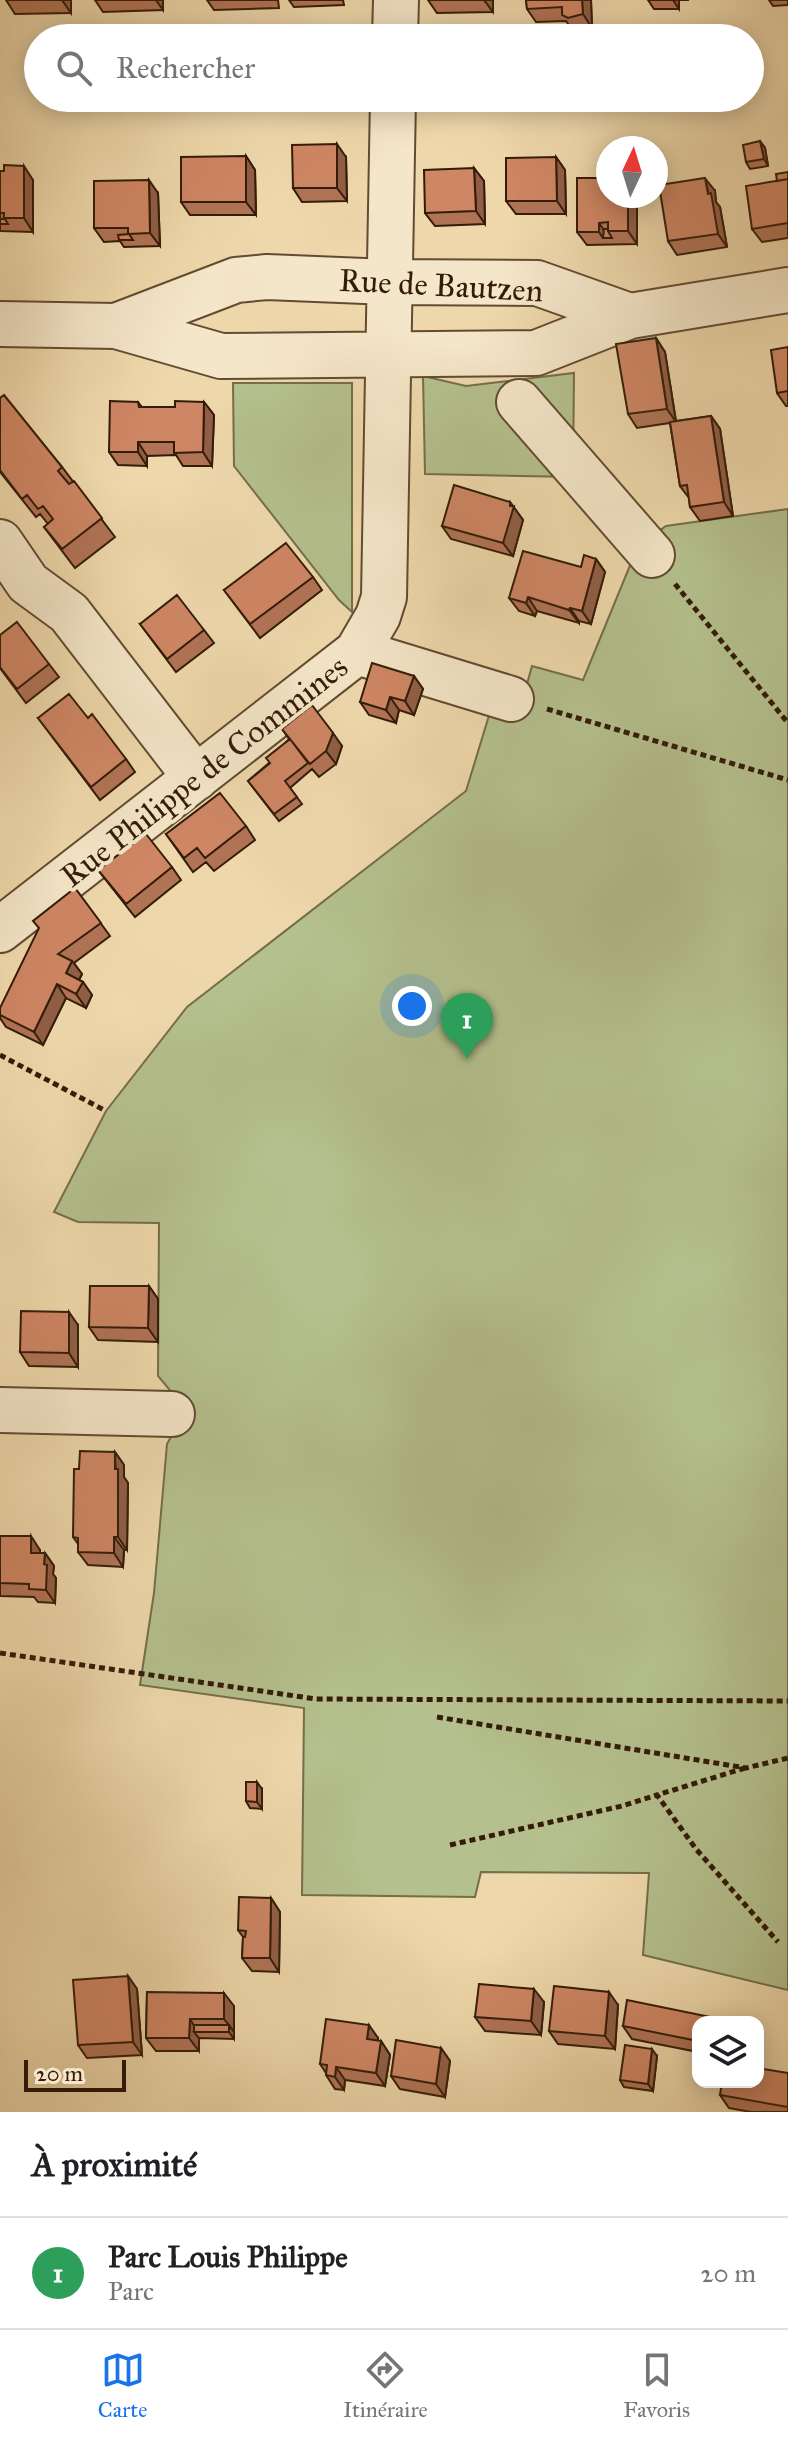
<!DOCTYPE html>
<html lang="fr">
<meta charset="utf-8">
<style>
:root{--surface:#fff;--page:#f6f6f6;--text:#202124;--muted:#757577;--line:#e0e0e0;--accent:#1a73e8}
body{margin:0;font-family:"IM FELL Great Primer",serif;background:var(--page);color:var(--text)}
.controls{position:absolute;right:24px;bottom:24px;display:grid;overflow:hidden;border-radius:16px;box-shadow:0 4px 20px #0003}
.controls button{width:72px;height:72px;display:grid;place-items:center;padding:0;border:0;border-bottom:2px solid var(--line);background:var(--surface);color:var(--text);font:40px sans-serif}
.compass{position:absolute;left:596px;top:136px;width:72px;height:72px;border-radius:50%;background:var(--surface);box-shadow:0 4px 20px #0003;rotate:4deg}
.scale{position:absolute;left:24px;bottom:20px;width:102px;box-sizing:border-box;padding-left:8px;border:4px solid #341c09;border-top:0;font-size:22px;line-height:28px;white-space:nowrap;color:#341c09;-webkit-text-stroke:6px #f4e6c8;paint-order:stroke}
.you{position:absolute;left:412px;top:1006px;width:28px;height:28px;margin:-20px;border:6px solid #fff;border-radius:50%;background:#1a73e8;box-shadow:0 0 0 12px #1a73e833}
.badge{display:grid;place-items:center;width:52px;height:52px;border-radius:50%;background:var(--accent);color:#fff;font-size:26px;font-weight:700}
.pin{position:absolute;translate:-50% -66px;filter:drop-shadow(0 2px 4px #0008)}
.pin::after{content:'';position:absolute;top:42px;width:28px;height:24px;background:inherit;clip-path:polygon(0 0,100% 0,50% 100%)}
.list{margin:0;padding:0;list-style:none}
h2{display:flex;justify-content:space-between;align-items:center;height:104px;margin:0;padding:0 32px;font-size:34px}
h2 small{font-size:26px;font-weight:400;color:var(--muted)}
.list li{display:grid;grid-template-columns:52px 1fr auto;gap:24px;align-items:center;box-sizing:border-box;height:112px;padding:0 32px;border-top:2px solid var(--line)}
.list b{display:block;font-size:30px;white-space:nowrap}
.list p{margin:0;font-size:26px;white-space:nowrap;color:var(--muted)}
.list em{font-size:26px;font-style:normal;color:var(--muted)}
.icon{flex:none;width:44px;height:44px;fill:none;stroke:currentColor;stroke-width:2;stroke-linecap:round;stroke-linejoin:round}
.map{position:relative;flex:none;width:788px;height:2112px;overflow:hidden}
.search{position:absolute;background:var(--surface);box-shadow:0 4px 20px #0003;left:24px;right:24px;top:24px;height:88px;display:flex;align-items:center;gap:20px;box-sizing:border-box;padding:0 28px;border-radius:44px;color:var(--muted);font-size:30px}
.sheet{height:216px;background:var(--surface)}
nav{display:flex;justify-content:space-around;align-items:center;box-sizing:border-box;height:112px;border-top:2px solid var(--line);background:var(--surface);font-size:22px;color:var(--muted)}
nav a{display:grid;justify-items:center;gap:4px}
nav .on{color:var(--accent)}
.map>svg:first-child{display:block}
.green{fill:#b4c08d;stroke:#746e4b;stroke-width:2}
.lines{fill:none;stroke-linecap:round;stroke-linejoin:round}
.minor-casing{stroke:#624b32;stroke-width:48}
.path{stroke:#341c09;stroke-width:5;stroke-dasharray:6 4;stroke-linecap:butt}
.minor{stroke:#f4e6c8;stroke-width:44}
.wall{fill:#b17356;stroke:#341c09;stroke-width:2}
.shaded-wall{fill:#905e46;stroke:#341c09;stroke-width:2}
.building{fill:#ce8664;stroke:#341c09;stroke-width:2}
.labels{text-anchor:middle;stroke-width:8;stroke-linejoin:round;paint-order:stroke}
.street-label{font-size:32px;fill:#341c09;stroke:#f4e6c8}
</style>
<div class="map">
<svg width="788" height="2112" viewBox="0 0 788 2112">
<rect width="100%" height="100%" fill="#eed8ab"/>
<filter id="stains"><feTurbulence type="fractalNoise" baseFrequency=".0025" numOctaves="4"/><feColorMatrix values="0 0 0 0 .2 0 0 0 0 .09 0 0 0 0 .02 0 0 0 .5 -.17"/></filter>
<radialGradient id="worn" r=".72"><stop offset=".6" stop-color="#630" stop-opacity="0"/><stop offset="1" stop-color="#630" stop-opacity=".3"/></radialGradient>
<path class="green" d="M574 373 573 477 425 474 423 376 466 386Z
M233 383H352V612L339 600 234 466Z
M788 509V1990L643 1955 649 1873 481 1872 475 1897 302 1895 304 1708 140 1685 154 1593 167 1444 172 1435 174 1395 158 1376 159 1223 78 1222 54 1212 106 1111 187 1007 466 791 491 709 525 691 532 666 583 680 638 546 666 526Z"/>
<g class="lines">
<g class="minor-casing">
<path id="minor" d="M395 38 396 0
M0 324 116 326 221 356 536 353 630 316 788 290
M116 326 236 280 267 277 389 282 537 283 630 316
M519 402 652 555
M0 542 28 583 69 613 196 778
M357 652 511 699
M0 930 357 652 378 616 384 597 393 98
M0 1410 172 1414"/>
</g>
<path class="path" d="M675 584 788 723
M547 709 788 780
M0 1055 106 1111
M0 1653 316 1699 788 1701
M437 1717 746 1768 788 1758
M745 1768 657 1795 696 1849 778 1942
M450 1845 622 1806 657 1795"/>
<use href="#minor" class="minor"/>
</g>
<path class="wall" d="M6 0H71V13L15 14Z
M95 0H163V10L103 12Z
M207 0H278L279 8 214 10Z
M289 0H343L344 5 294 7Z
M428 0H493V12L437 13Z
M526 0H591L592 28 577 32 571 28 566 21 536 22 527 9Z
M648 0H689H679V9H654Z
M769 0H788V5L773 6Z
M760 141 765 148 768 166 750 169 746 162Z
M246 156 255 170 256 215H190L181 202Z
M346 157 347 201 302 202 293 188Z
M556 157 565 170 566 214H516L506 201Z
M474 168 484 181 485 224 435 226 425 213Z
M0 171 33 180V232L0 231Z
M788 172V238L762 242 752 229Z
M715 191 716 202 720 207 727 247 677 255 668 241Z
M158 193 160 246 124 247 120 241 104 242 94 228Z
M608 196H637V244L587 245 577 232Z
M656 338 665 352 676 421 711 416 720 429 733 516 700 521 690 507 689 498 680 486 670 423 637 428 628 414Z
M788 347V406H786L777 393Z
M0 398 62 467 115 537 75 568 44 527 48 524 40 514 36 517 0 472Z
M138 402 142 407H175L204 402 214 415 212 466H183L176 455 147 456V466L118 465 109 452Z
M510 502 523 520 513 556 451 539 442 526Z
M596 559 605 572 591 624 579 621V623L537 611 535 616 519 611 509 598 581 567Z
M313 577 322 590 260 638 224 590Z
M140 624 204 630 214 643 176 672Z
M0 635 49 664 59 677 26 703 0 668Z
M414 676 423 689 414 715 399 710 396 723 369 715 360 702Z
M38 718H88L126 759 135 772 100 800Z
M282 729 342 746 336 764 319 777 312 769 290 788 302 804 279 821 248 781 269 763 289 739Z
M246 826 255 840 214 871 206 862 193 872 166 834Z
M172 867 181 880 135 917 98 870Z
M75 888 110 936 74 963 82 974 79 980 83 982 92 995 86 1008 66 998 43 1045 6 1027 0 1018V1015Z
M149 1286 158 1299V1342L98 1340 89 1327Z
M78 1325V1367L29 1366 20 1352Z
M115 1452 124 1465V1477L128 1483 127 1550H124L123 1567 88 1565 78 1552V1544L73 1537 79 1469Z
M0 1536 40 1550V1553H45L54 1566 53 1574 56 1578 55 1603 38 1602 34 1597 0 1596Z
M262 1789V1809L250 1808 246 1801Z
M271 1898 280 1912 279 1972 252 1971 242 1958 243 1937 238 1930Z
M128 1976 137 1989 142 2055 87 2058 78 2045Z
M147 1992 234 2006V2039L199 2038V2051H156L146 2038Z
M544 2002 541 2035 485 2031 475 2017Z
M618 2005 615 2049 558 2044 549 2031Z
M720 2019 722 2022H698V2052L632 2039 623 2026Z
M378 2038V2041H381L390 2055 385 2086 345 2080 344 2090 335 2089 326 2075V2073L320 2064Z
M441 2048 450 2061 445 2097 400 2089 391 2076Z
M657 2056 653 2091 624 2087 620 2080Z
M788 2073V2112H751L729 2108 720 2095Z"/>
<path class="shaded-wall" d="M62 0H71V13Z
M156 0H163V10Z
M484 0H493V12Z
M582 0H591L592 28 583 14Z
M673 0H679V9Z
M760 141 765 148 768 166 764 159Z
M337 144 346 157 347 201 337 188Z
M246 156 255 170 256 215 246 202Z
M556 157 565 170 566 214 557 201Z
M24 166 33 180V232L24 218Z
M474 168 484 181 485 224 476 211Z
M705 178 715 191 716 202 720 207 727 247 718 234Z
M149 180 158 193 160 246 150 233Z
M628 196H637V244L628 231Z
M599 223 608 236 603 238 599 232Z
M656 338 665 352 676 422 667 409Z
M204 402 214 415 212 466 203 452Z
M711 416 720 429 733 516 724 502Z
M138 442 147 456V466L138 452Z
M510 502 523 520 513 556 503 543Z
M596 559 605 572 591 624 582 611Z
M528 597 537 611 535 616 526 603Z
M570 608 579 621V623L569 610Z
M414 676 423 689 414 715 405 701Z
M390 697 399 710 396 723 386 710Z
M333 733 342 746 336 764 326 751Z
M72 961 82 974 75 987 66 973Z
M83 982 92 995 86 1008 76 994Z
M57 984 66 998 43 1045 34 1032Z
M149 1286 158 1299V1342L148 1328Z
M69 1312 78 1325V1367L69 1353Z
M115 1452 124 1465V1477L128 1483 127 1550 118 1537Z
M31 1536 40 1550V1566L31 1553Z
M114 1537 124 1550 123 1567 114 1553Z
M45 1553 54 1566 53 1574 56 1578 55 1603 46 1590 44 1564Z
M257 1782 262 1789V1809L257 1802Z
M271 1898 280 1912 279 1972 270 1958Z
M128 1976 137 1989 142 2055 133 2042Z
M534 1989 544 2002 541 2035 531 2021Z
M609 1992 618 2005 615 2049 605 2036Z
M224 1993 234 2006V2032L224 2019Z
M190 2019 198 2032H194L199 2038V2051L189 2038Z
M229 2025 234 2032V2039L229 2032Z
M369 2025 378 2038 376 2052 367 2039Z
M381 2041 390 2055 385 2086 376 2073Z
M441 2048 450 2061 445 2097 436 2084Z
M652 2049 657 2056 653 2091 648 2084Z
M336 2067 345 2080 344 2090 335 2077Z"/>
<path class="building" d="M526 0H582L583 14 568 18 562 15V7L527 9Z
M760 141 764 159 746 162 743 145Z
M337 144V188H293L292 145Z
M246 156V202H181V157Z
M556 157 557 201H506V158Z
M4 165 24 166V218H4V213H0V171H4Z
M474 168 476 211 425 213 424 170Z
M788 172V179L777 181 776 174Z
M577 178H608V196H628V231H608V222L599 223V232H577Z
M705 178 708 194 711 193 718 234 668 241 659 185Z
M788 179V223L752 229 746 186Z
M149 180 150 233 128 234V228H94V181Z
M0 219H5L8 224H0Z
M604 229H608V231L612 238H603Z
M129 234 133 240H119L118 235Z
M656 338 667 409 628 414 616 344Z
M788 347V391L777 393 771 350Z
M4 395 62 467 58 471 69 484 74 481 102 518 62 549 44 527 53 519 43 506 38 509 27 495 22 499 0 470V398Z
M110 401 138 402 139 407H175V401L204 402 203 452 174 453V442H138V452H109Z
M711 416 724 502 690 507 687 485 680 486 670 422Z
M454 485 510 502V506H514L503 543 442 526Z
M286 543 313 577 250 624 224 590Z
M523 551 581 567 584 555 596 559 582 611 570 608 569 610 528 597 526 603 509 598Z
M177 595 204 630 167 659 140 624Z
M17 622 49 664 17 689 0 667V635Z
M372 663 414 676 405 701 390 697 386 710 360 702Z
M69 694 88 718 92 714 126 759 91 787 38 718Z
M312 705 333 733 326 751 310 764 282 729Z
M290 739 308 763 285 781 297 797 274 814 248 781 270 763 266 758Z
M220 793 246 826 205 858 197 848 184 858 166 834Z
M146 834 172 867 126 904 98 870Z
M75 888 101 923 58 954 72 961 66 973 83 982 76 994 57 984 34 1032 0 1015V1008L39 928 33 921Z
M90 1286H149L148 1328 89 1327Z
M21 1311 69 1312V1353L20 1352Z
M80 1451 115 1452V1469H118V1537H114V1553L78 1552V1538L73 1537 74 1469H79Z
M0 1536H31V1553H45L44 1564 47 1565 46 1590 29 1589V1584L0 1583Z
M246 1782H257V1802L246 1801Z
M239 1897 271 1898 270 1958H242L243 1937H245L246 1931 238 1930Z
M128 1976 133 2042 78 2045 73 1980Z
M479 1984 534 1989 531 2021 475 2017Z
M554 1986 609 1992 605 2036 549 2031Z
M147 1992 224 1993V2019H190L189 2038H146Z
M627 2000 720 2019 719 2022H698V2041L623 2026Z
M326 2019 369 2025 367 2039 381 2041 376 2073 336 2067 335 2077 326 2075 327 2065 320 2064Z
M194 2025H229V2032H194Z
M396 2040 441 2048 436 2084 391 2076Z
M625 2045 652 2049 648 2084 620 2080Z
M758 2068 788 2073V2107L720 2095 722 2082H758Z"/>
<g class="labels">
<g class="street-label">
<text transform="translate(441 285) rotate(3)" y="11">Rue de Bautzen</text>
<text transform="translate(204 771) rotate(-38)" y="11">Rue Philippe de Commines</text>
</g>
</g>
<rect width="100%" height="100%" filter="url(#stains)"/>
<rect width="100%" height="100%" fill="url(#worn)"/>
</svg>
<div class="controls">
<button><svg class="icon" aria-label="layers" viewBox="0 0 24 24"><path d="M12 4l9 5-9 5-9-5zM3 14l9 5 9-5"/></svg></button>
</div>
<svg class="compass" viewBox="-18 -18 36 36"><path d="M0-13l5 13h-10z" fill="#e53935"/><path d="M0 13l5-13h-10z" fill="#757577"/></svg>
<div class="scale">20 m</div>
<div class="you"></div>
<div class="pin badge" style="left:467px;top:1059px;background:#2e9e5b">1</div>
<div class="search"><svg class="icon" aria-label="search" viewBox="0 0 24 24"><circle cx="10" cy="10" r="6"/><path d="M15 15l6 6"/></svg>Rechercher</div>
</div>
<section class="sheet">
<h2>À proximité<small></small></h2>
<ul class="list">
<li><span class="badge" style="background:#2e9e5b">1</span><div><b>Parc Louis Philippe</b><p>Parc</p></div><em>20 m</em></li>
</ul>
</section>
<nav>
<a class="on"><svg class="icon" aria-label="map" viewBox="0 0 24 24"><path d="M3 6l6-2 6 2 6-2v14l-6 2-6-2-6 2zM9 4v14M15 6v14"/></svg>Carte</a>
<a><svg class="icon" aria-label="directions" viewBox="0 0 24 24"><path d="M12 3l9 9-9 9-9-9zM9 14v-3h6M13 9l2 2-2 2"/></svg>Itinéraire</a>
<a><svg class="icon" aria-label="saved" viewBox="0 0 24 24"><path d="M7 4h10v16l-5-4-5 4z"/></svg>Favoris</a>
</nav>
